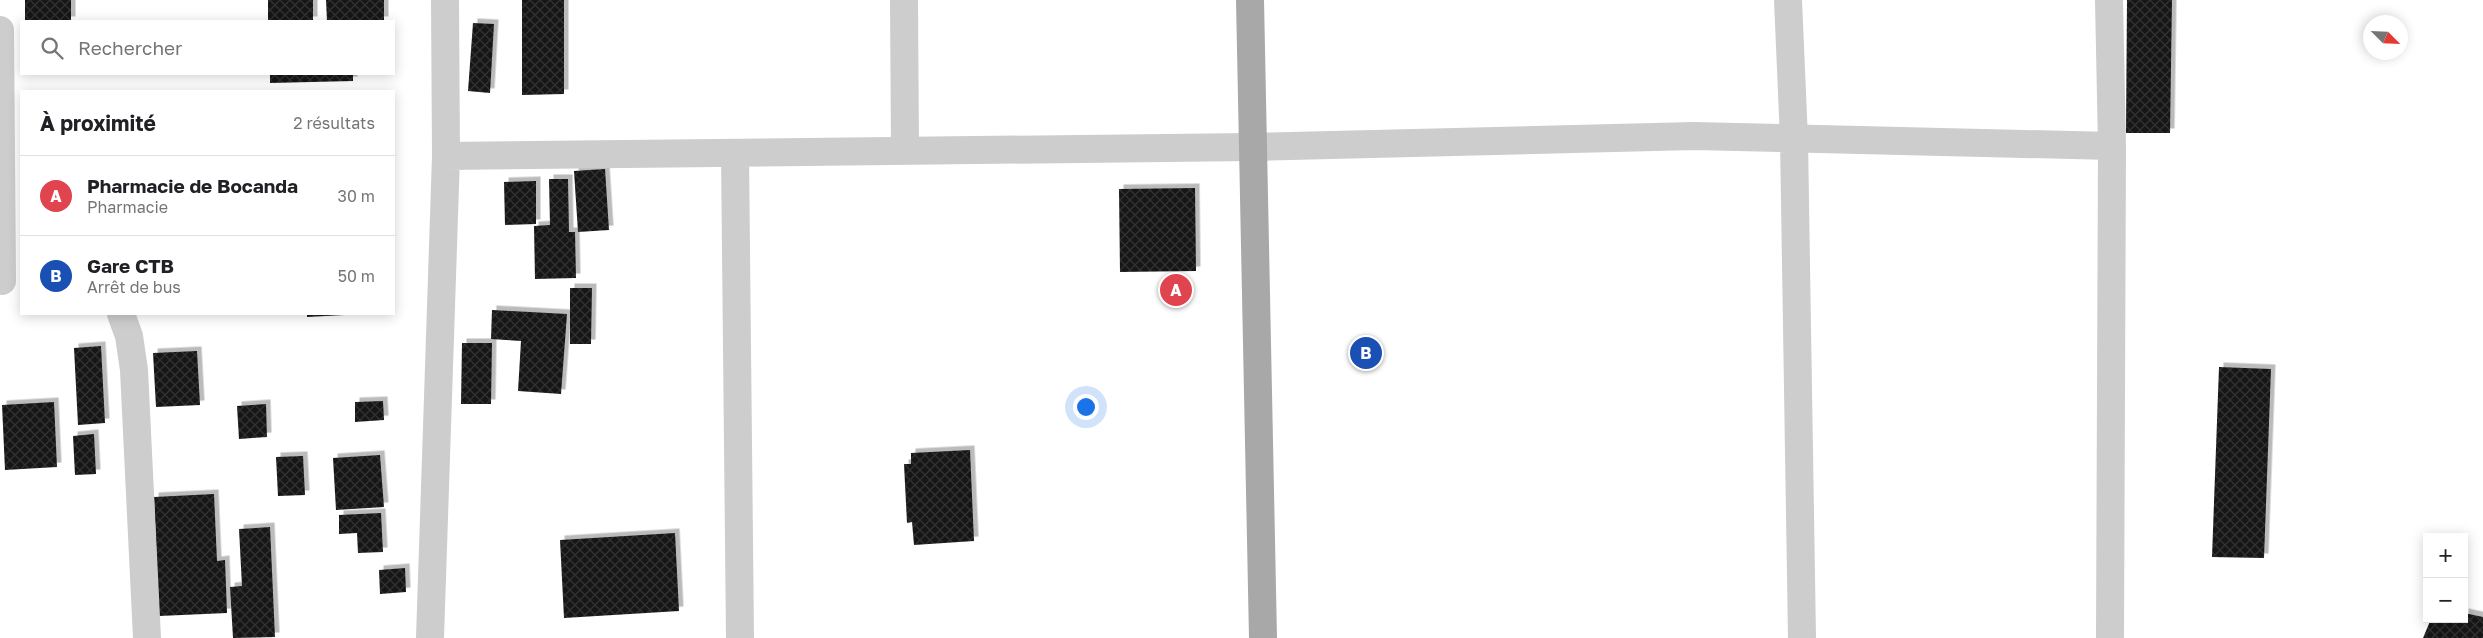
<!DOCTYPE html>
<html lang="fr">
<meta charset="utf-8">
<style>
:root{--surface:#fff;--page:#f2f2f2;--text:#202124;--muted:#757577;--line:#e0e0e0;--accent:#db2777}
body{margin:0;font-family:"Golos Text",sans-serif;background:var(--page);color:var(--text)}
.controls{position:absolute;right:15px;bottom:15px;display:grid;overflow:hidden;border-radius:0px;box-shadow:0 2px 12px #0003}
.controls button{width:45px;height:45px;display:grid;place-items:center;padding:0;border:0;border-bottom:1px solid var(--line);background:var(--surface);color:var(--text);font:25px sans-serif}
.compass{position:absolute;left:2363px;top:15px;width:45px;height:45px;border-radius:50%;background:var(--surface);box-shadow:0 2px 12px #0003;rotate:114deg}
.you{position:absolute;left:1085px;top:406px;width:18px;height:18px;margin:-12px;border:4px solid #fff;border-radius:50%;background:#1a73e8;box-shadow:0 0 0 8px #1a73e833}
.badge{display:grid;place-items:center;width:32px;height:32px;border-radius:50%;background:var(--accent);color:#fff;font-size:16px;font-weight:700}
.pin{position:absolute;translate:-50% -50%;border:2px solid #fff;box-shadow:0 1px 5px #0006}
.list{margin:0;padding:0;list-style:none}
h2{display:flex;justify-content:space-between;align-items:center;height:65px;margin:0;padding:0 20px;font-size:21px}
h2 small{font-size:16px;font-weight:400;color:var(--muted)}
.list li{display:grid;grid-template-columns:32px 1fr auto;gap:15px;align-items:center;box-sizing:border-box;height:80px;padding:0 20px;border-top:1px solid var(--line)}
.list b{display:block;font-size:19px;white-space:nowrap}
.list p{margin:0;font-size:16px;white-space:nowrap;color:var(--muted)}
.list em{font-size:16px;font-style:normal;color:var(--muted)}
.icon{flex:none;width:28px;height:28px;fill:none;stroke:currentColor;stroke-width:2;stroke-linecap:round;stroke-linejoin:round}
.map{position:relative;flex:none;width:2483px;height:638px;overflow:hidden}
.search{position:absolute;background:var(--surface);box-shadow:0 2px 12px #0003;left:20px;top:20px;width:375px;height:55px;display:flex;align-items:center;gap:12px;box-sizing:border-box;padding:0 18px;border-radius:0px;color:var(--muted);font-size:19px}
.panel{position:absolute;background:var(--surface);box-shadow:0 2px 12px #0003;left:20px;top:90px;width:375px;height:225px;border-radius:0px}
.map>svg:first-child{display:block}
.building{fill:url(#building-cross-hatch);filter:url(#shadow)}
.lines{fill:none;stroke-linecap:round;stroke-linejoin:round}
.street{stroke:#cdcdcd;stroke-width:28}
.primary{stroke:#a8a8a8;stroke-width:28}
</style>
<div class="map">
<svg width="2483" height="638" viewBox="0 0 2483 638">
<defs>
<pattern id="building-cross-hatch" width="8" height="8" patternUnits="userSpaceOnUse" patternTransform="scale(1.25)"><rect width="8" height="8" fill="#171717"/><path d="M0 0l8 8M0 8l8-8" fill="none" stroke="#303030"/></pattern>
<filter id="shadow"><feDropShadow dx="4.5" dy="-4.5" stdDeviation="0" flood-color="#0004"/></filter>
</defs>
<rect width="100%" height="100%" fill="#fff"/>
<path class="building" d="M25 0H71V21H25Z
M268 0H313V21H268Z
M326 0H384V21H327Z
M522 0H564V94L522 95Z
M2127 0H2172L2170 133H2126Z
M473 23 494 24 490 93 468 91Z
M270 74H353V81L270 83Z
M605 169 609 230 578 232 574 171Z
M549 179H568L569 232H575L576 278 535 279 534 226 550 225Z
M536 181V224L505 225 504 182Z
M1195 188 1196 271 1120 272 1119 189Z
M570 288H592L591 344H570Z
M492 310 567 314 561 394 518 391 521 341 491 339Z
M307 314H344V315L307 317Z
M462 343H492L491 404H461Z
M101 346 105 423 78 425 74 348Z
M197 351 200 405 156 407 153 353Z
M2219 367 2271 369 2264 558 2212 557Z
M383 401 384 420 355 422V402Z
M54 402 57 467 5 470 2 405Z
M266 404 267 437 239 439 237 406Z
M94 434 96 474 75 475 73 436Z
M970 450 974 541 914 545 912 522 907 523 904 464H911V453Z
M380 455 384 507 336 510 333 458Z
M303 456 305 495 278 496 276 457Z
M214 494 217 561 225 560 227 613 159 616 154 497Z
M381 513 383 552 358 553 357 533 339 534V515Z
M270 527 275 637 233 638 230 587 242 586 239 529Z
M675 533 679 611 564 618 560 540Z
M405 568 406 592 380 594 379 570Z
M2464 613 2483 617V638H2423L2431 619H2464Z"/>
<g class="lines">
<path class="street" d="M904 0 905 150
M1788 0 1794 139 1802 638
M2109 0 2112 146 2110 638
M0 30 2 281
M735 153 740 638
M446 156 1251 147 1694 136 2112 146
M121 314 129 336 134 370 147 638
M430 638 446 156 445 0"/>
<path class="primary" d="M1250 0 1263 638"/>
</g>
</svg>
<div class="controls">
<button>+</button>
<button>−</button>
</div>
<svg class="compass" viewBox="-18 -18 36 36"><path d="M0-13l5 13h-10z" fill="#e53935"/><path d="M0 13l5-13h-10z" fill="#757577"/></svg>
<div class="you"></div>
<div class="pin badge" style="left:1176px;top:290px;background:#e0444e">A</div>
<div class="pin badge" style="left:1366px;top:353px;background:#1a4fb4">B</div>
<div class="search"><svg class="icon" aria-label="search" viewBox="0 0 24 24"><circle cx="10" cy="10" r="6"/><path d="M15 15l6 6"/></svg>Rechercher</div>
<section class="panel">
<h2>À proximité<small>2 résultats</small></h2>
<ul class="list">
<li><span class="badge" style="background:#e0444e">A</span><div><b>Pharmacie de Bocanda</b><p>Pharmacie</p></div><em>30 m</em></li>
<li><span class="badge" style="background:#1a4fb4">B</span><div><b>Gare CTB</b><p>Arrêt de bus</p></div><em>50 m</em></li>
</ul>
</section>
</div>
